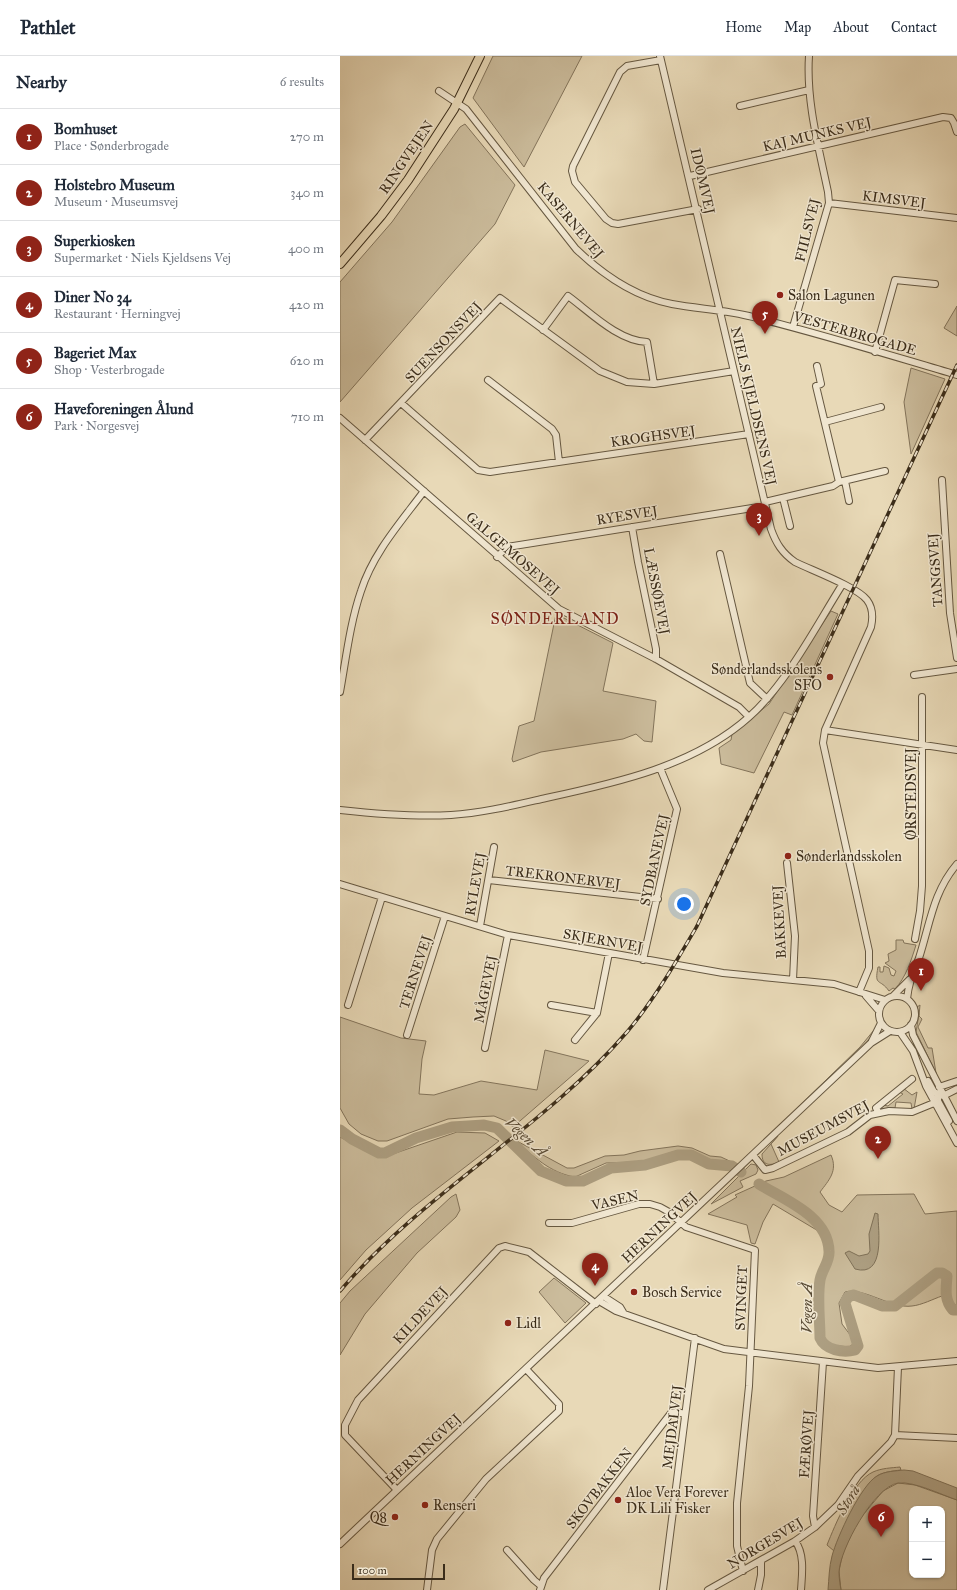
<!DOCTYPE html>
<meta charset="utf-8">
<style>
:root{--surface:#fff;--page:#f6f6f7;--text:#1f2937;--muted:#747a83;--line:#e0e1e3;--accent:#8f2418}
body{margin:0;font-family:"IM FELL Great Primer",serif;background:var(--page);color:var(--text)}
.controls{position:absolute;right:12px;bottom:12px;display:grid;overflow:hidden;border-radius:8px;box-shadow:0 1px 3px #0004}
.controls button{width:36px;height:36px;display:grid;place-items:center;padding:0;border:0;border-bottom:1px solid var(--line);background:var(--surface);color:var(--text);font:20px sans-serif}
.scale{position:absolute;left:12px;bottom:10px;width:93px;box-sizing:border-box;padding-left:4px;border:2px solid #3b2d1a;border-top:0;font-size:11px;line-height:14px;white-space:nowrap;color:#3b2d1a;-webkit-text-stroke:3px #f0e6d0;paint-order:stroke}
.you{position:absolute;left:344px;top:848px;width:14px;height:14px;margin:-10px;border:3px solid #fff;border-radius:50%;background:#1a73e8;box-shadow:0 0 0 6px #1a73e833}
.badge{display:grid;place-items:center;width:26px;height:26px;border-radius:50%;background:var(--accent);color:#fff;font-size:13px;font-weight:700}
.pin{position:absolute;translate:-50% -33px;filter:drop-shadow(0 1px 2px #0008)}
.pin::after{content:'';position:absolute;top:21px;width:14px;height:12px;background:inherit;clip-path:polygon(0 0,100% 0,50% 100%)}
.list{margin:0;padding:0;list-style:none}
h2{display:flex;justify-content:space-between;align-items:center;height:52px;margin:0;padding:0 16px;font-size:17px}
h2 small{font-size:13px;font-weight:400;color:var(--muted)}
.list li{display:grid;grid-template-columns:26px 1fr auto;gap:12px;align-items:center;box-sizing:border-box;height:56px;padding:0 16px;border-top:1px solid var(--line)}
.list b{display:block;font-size:15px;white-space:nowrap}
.list p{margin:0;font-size:13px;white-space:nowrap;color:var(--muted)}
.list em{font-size:13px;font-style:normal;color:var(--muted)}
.map{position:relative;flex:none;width:617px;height:1534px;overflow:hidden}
header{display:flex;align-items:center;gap:24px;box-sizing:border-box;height:56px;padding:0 20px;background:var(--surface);border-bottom:1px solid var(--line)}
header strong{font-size:19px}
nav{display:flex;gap:22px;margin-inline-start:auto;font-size:14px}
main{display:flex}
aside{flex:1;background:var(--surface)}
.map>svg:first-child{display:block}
.green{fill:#cbbc9c;stroke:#83745b;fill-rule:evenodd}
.water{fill:#ad9f82;stroke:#7f7158}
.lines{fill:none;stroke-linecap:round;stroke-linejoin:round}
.river{stroke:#ad9f82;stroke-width:11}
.minor-casing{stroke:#665841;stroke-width:8}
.major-casing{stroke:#3b2d1a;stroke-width:10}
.minor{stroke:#f0e6d0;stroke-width:6}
.major{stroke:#e8d9b7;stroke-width:8}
.rail-casing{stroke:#3b2d1a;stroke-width:3.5}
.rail{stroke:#f0e6d0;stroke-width:2;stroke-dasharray:6;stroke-linecap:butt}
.poi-dot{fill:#8f2418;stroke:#f0e6d0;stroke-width:1.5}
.labels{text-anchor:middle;stroke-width:3;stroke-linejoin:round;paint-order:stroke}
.street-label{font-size:14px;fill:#3b2d1a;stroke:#f0e6d0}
.poi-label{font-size:14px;fill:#3b2d1a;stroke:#f0e6d0;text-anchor:start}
.water-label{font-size:15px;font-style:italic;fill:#584a34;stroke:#f0e6d0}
.quarter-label{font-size:16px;letter-spacing:1px;fill:#7a1f14;stroke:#f0e6d0}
</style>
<header>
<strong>Pathlet</strong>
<nav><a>Home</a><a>Map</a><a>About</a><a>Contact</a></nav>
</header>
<main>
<aside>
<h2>Nearby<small>6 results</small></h2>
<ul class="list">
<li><span class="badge">1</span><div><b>Bomhuset</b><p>Place · Sønderbrogade</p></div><em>270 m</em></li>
<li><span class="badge">2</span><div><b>Holstebro Museum</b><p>Museum · Museumsvej</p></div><em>340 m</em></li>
<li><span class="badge">3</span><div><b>Superkiosken</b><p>Supermarket · Niels Kjeldsens Vej</p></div><em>400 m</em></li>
<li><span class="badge">4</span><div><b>Diner No 34</b><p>Restaurant · Herningvej</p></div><em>420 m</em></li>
<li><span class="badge">5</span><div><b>Bageriet Max</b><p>Shop · Vesterbrogade</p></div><em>620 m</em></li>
<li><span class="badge">6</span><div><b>Haveforeningen Ålund</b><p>Park · Norgesvej</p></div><em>710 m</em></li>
</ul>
</aside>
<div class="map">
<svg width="617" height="1534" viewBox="0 0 617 1534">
<rect width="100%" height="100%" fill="#e8d9b7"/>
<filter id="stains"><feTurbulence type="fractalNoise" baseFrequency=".005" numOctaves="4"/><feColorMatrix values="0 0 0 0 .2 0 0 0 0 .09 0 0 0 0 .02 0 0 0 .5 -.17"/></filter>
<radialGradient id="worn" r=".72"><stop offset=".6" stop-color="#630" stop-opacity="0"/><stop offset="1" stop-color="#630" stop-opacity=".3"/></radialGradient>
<path class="green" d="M153 0H242L184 111 133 42Z
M125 68 175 129 155 168 0 346V226L52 166 120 71Z
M617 250V280L604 272Z
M571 312 605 323 571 398 564 346Z
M491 555 498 558 452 659 444 656 414 717 381 708 379 692 391 684 392 678 429 648Z
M216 558 273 587 263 635 316 645 312 686 304 685 296 678 283 683 201 696 173 706 172 703 179 670 194 665Z
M556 884H563L564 887 576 889C571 905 566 921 555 933L553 932 549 935C540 922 534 931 538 911H540V916H543L544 910 549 912 551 919 554 920 556 915 545 907 549 905 548 898 556 894Z
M580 949 579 960 582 963 578 971 588 992H592L596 1017 576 976 579 958 577 951Z
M0 961 61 982 86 985 82 1003 79 1038 94 1039 141 1025 197 1034 205 994 249 1005 173 1071 166 1065 154 1060 133 1061 108 1063 47 1085H38L21 1078 9 1068 0 1052Z
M534 974 533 979 521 992 417 1091 520 991Z
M563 1032 572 1039 577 1036 574 1053H572L571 1047 556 1046 555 1052 539 1053 543 1049 548 1050 563 1038 559 1036Z
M117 1076 145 1077 159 1085 72 1152 26 1194 0 1224V1081L39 1101H44Z
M438 1080 431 1088 439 1106C430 1110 422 1110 422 1098Z
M175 1084 227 1112H234L265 1100 284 1099 300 1095 338 1090 352 1092 370 1100 381 1101 396 1108 367 1103 351 1095H336L301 1106 266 1107 235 1121C210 1117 193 1100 175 1084Z
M491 1099C498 1115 489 1124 480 1136L489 1149 502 1156 517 1139 574 1138 585 1158 617 1155V1250L602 1240C593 1243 582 1249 572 1250 551 1253 524 1231 505 1236L499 1247 502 1268 514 1284 513 1288 509 1291 490 1289 484 1282 482 1226 492 1195 490 1182 433 1148 423 1166 415 1188 411 1187 407 1169 368 1158 397 1141 395 1139 426 1125 444 1121Z
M411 1108 416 1109 418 1114 416 1118 400 1125 403 1131 371 1148Z
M116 1138 120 1154 116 1161 77 1197 25 1258 0 1299V1247L10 1235 111 1141Z
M214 1222 246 1247 225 1267 199 1236Z
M560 1411 561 1414C553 1415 543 1416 537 1420 520 1432 501 1476 494 1495L487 1489C495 1469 513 1425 533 1416 542 1412 551 1412 560 1411Z
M558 1427 575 1429 617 1444V1534H501L499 1515 503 1496 518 1465 543 1435ZM572 1453H602V1519H572Z"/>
<path class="water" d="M535 1157 538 1158C538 1174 546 1222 515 1213L505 1197 509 1195 519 1200 528 1198 530 1195 529 1178Z
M564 1414 573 1415 617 1432V1444C602 1439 574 1425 558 1427 534 1431 500 1493 499 1516 499 1522 500 1528 501 1534H488C489 1523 489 1511 492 1500 497 1481 521 1429 537 1420 545 1415 556 1415 564 1414Z"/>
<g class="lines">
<path class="river" d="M0 1074 12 1083 39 1097H45L76 1082 112 1071 144 1069 157 1072 201 1115 226 1125H243L271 1112 305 1109 338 1099H351L369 1108 392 1110 401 1116
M419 1128C445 1144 488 1160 489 1195 490 1206 482 1213 480 1224 477 1242 480 1264 480 1282 485 1294 503 1297 515 1294L518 1290 505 1247C507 1241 509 1240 514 1239L542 1250H555L597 1217H602L607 1220C606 1233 604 1244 613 1254H617"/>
<g class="minor-casing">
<path id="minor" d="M320 0 431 473C436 487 442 497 455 506 471 514 517 531 527 544 533 552 533 562 531 571L485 674 483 687 529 895V912L519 936
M321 4 287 10 280 16 233 110 232 115 235 126 266 163 272 167 278 168 358 153
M99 35 126 53 236 193C263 219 295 241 332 248 359 253 387 254 413 261 482 278 549 299 617 319
M400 50 469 34
M350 120 603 61 611 62 614 67 617 76
M489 147 617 162
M453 271 489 147 488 136C479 92 466 46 469 0
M203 274 228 240C250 256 278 285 307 286L314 328
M535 296 555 224 595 228
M477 310 481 328 476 330 499 426 545 415
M148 324 212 373 216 379 219 406
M61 347 138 414 150 416 409 378
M0 362 219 553 316 603 399 651 409 661
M485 366 541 351
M25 384 160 242 260 315 287 326 314 328 394 315
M602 424 610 557 617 602
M505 425 509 445
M443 442 450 470
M425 446 493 430 499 426
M292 471 298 506 316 593V603
M380 498 410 627 427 643
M157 501 167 491 425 450
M574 619 617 613
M0 636C6 603 10 567 21 535 33 497 61 466 84 435
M485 674 617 694
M0 754C37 758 74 761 111 759 143 757 175 749 206 742 276 727 354 710 409 661 447 627 475 572 502 529
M447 807 455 880 453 924
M149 824 318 843
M0 828 168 879 383 917 494 928 545 944
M140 870 154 791
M575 883 580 855 582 830V641
M303 904 337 753 320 712
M539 958a18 18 0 1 1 36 0a18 18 0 1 1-36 0Z
M526 940 539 955
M553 940 569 924
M567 943C569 925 573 918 579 902 590 868 593 836 617 808
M8 949 42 841
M211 949 257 957
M571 969 573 979 617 1065
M560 976 573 995 586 1030 617 1087
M67 979 105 860
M235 984 257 957 269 897
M532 985 541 967
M145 992 168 879
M588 1025 594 1036 603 1040
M599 1031 617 1025
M598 1037V1045L609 1065
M603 1040 617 1033
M538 1056 536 1052 572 1023
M413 1099 425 1114 433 1112 508 1076 530 1059 549 1055 572 1056 594 1047
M209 1167H232L299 1148H310L320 1151 329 1156 346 1171 415 1194 409 1330 397 1447V1490L403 1515
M263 1240 280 1251 283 1256
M259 1245 276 1255 384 1293 538 1312 617 1305
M555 1379 617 1382
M57 1434 5 1379V1369L18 1344 159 1192 165 1190 189 1196 256 1248
M475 1471 473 1460 483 1306
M455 1485C465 1498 462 1519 461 1534
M0 1488 531 987 550 975
M167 1494 194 1524 200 1529
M87 1534 92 1494 97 1483 146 1423 219 1355V1348L186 1313
M200 1534 204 1522 331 1357 336 1356 345 1358
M323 1534 355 1282
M368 1534 455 1485 475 1471 498 1449 518 1420 551 1386 555 1379 558 1311
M418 1534 421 1519V1505"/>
</g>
<g class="major-casing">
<path id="major" d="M0 208 41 160 68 124 114 53 140 0"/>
</g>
<use href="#minor" class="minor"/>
<use href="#major" class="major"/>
<g class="rail-casing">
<path id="rail" d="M0 1235C84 1136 203 1073 287 976 314 944 336 906 357 870L617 309"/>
</g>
<use href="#rail" class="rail"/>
</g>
<g class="poi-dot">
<circle cx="440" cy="239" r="4"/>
<circle cx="490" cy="621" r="4"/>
<circle cx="448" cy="800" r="4"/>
<circle cx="294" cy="1236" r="4"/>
<circle cx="168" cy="1267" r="4"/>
<circle cx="278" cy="1444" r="4"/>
<circle cx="85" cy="1449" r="4"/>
<circle cx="55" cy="1461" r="4"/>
</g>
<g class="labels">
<g class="street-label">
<text transform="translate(477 78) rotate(-13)" y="5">KAJ MUNKS VEJ</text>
<text transform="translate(66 101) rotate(-56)" y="5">RINGVEJEN</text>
<text transform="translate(363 125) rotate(77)" y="5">IDOMVEJ</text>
<text transform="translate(554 143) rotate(7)" y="5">KIMSVEJ</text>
<text transform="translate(231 164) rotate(50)" y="5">KASERNEVEJ</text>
<text transform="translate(467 174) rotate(-76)" y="5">FIILSVEJ</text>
<text transform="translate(515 277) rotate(16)" y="5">VESTERBROGADE</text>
<text transform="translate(103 286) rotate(-47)" y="5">SUENSONSVEJ</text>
<text transform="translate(414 350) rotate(77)" y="5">NIELS KJELDSENS VEJ</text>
<text transform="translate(313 380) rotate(-8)" y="5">KROGHSVEJ</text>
<text transform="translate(287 459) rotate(-9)" y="5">RYESVEJ</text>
<text transform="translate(173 497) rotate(41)" y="5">GALGEMOSEVEJ</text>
<text transform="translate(595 514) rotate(-94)" y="5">TANGSVEJ</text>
<text transform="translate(317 535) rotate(79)" y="5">LÆSSØEVEJ</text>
<text transform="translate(571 738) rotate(-90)" y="5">ØRSTEDSVEJ</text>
<text transform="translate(314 804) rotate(-78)" y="5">SYDBANEVEJ</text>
<text transform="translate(223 821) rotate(7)" y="5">TREKRONERVEJ</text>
<text transform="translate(135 828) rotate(-80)" y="5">RYLEVEJ</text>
<text transform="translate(439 866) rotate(-93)" y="5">BAKKEVEJ</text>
<text transform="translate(263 884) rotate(10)" y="5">SKJERNVEJ</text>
<text transform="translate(75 916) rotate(-72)" y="5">TERNEVEJ</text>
<text transform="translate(145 933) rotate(-79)" y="5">MÅGEVEJ</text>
<text transform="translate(483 1072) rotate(-28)" y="5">MUSEUMSVEJ</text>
<text transform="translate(275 1144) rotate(-13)" y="5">VASEN</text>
<text transform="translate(319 1171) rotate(-43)" y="5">HERNINGVEJ</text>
<text transform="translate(401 1242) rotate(-88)" y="5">SVINGET</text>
<text transform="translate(80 1259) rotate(-47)" y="5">KILDEVEJ</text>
<text transform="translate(332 1371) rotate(-83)" y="5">MEJDALVEJ</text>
<text transform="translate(466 1388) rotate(-86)" y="5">FÆRØVEJ</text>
<text transform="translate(83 1393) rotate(-43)" y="5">HERNINGVEJ</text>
<text transform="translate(259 1432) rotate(-52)" y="5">SKOVBAKKEN</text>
<text transform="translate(425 1487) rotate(-31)" y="5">NORGESVEJ</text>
</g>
<g class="poi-label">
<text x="448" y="244">Salon Lagunen</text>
<text x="482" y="618" text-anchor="end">Sønderlandsskolens<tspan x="482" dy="16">SFO</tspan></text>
<text x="456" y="805">Sønderlandsskolen</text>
<text x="302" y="1241">Bosch Service</text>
<text x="176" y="1272">Lidl</text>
<text x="286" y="1441">Aloe Vera Forever<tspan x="286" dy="16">DK Lili Fisker</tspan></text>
<text x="93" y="1454">Renseri</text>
<text x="47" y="1466" text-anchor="end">Q8</text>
</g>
<g class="water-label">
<text transform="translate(186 1081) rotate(42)" y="5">Vegen Å</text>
<text transform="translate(467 1252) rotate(-90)" y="5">Vegen Å</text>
<text transform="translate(508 1444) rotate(-58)" y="5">Storå</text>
</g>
<g class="quarter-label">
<text x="215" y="568">SØNDERLAND</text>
</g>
</g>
<rect width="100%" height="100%" filter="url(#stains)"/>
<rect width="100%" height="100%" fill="url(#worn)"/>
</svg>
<div class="controls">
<button>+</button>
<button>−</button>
</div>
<div class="scale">100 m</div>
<div class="you"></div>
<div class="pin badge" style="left:581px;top:935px">1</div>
<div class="pin badge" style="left:538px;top:1103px">2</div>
<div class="pin badge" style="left:419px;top:480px">3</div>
<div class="pin badge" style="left:255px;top:1230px">4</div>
<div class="pin badge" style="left:425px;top:278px">5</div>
<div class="pin badge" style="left:541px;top:1481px">6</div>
</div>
</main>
